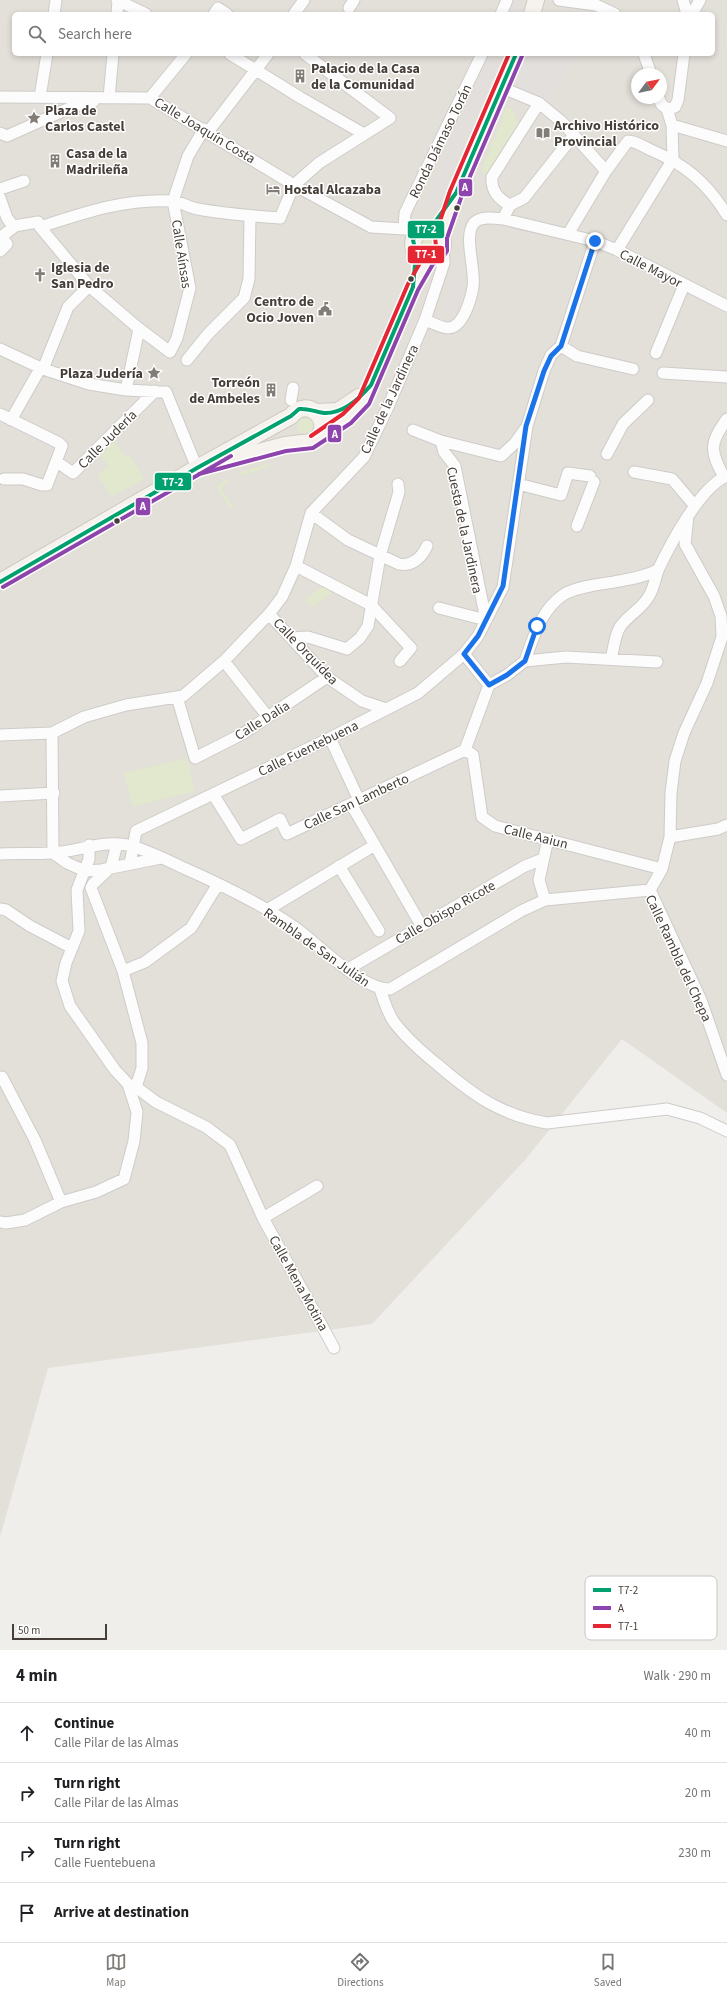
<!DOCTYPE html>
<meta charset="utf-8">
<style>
:root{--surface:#fff;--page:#f2f2f2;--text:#202124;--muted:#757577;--line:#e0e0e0;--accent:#827c77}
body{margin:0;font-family:"Source Sans 3",sans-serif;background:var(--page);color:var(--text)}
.compass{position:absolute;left:631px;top:68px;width:36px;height:36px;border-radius:50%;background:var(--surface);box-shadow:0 2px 6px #0003;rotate:58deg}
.scale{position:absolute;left:12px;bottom:10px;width:95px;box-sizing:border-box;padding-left:4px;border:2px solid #463e38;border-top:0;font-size:11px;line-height:14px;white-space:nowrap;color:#463e38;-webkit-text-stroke:3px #fff;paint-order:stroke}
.stop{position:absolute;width:12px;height:12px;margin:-9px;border:3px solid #1a73e8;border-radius:50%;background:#fff}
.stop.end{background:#1a73e8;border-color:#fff;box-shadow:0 1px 4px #0008}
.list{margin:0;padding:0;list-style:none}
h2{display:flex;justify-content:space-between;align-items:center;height:52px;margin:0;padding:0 16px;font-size:17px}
h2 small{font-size:13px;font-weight:400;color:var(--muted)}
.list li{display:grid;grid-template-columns:26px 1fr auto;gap:12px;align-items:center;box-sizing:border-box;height:60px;padding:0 16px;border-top:1px solid var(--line)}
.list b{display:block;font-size:15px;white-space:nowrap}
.list p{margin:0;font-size:13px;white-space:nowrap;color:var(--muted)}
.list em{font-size:13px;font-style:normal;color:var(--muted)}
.icon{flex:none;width:22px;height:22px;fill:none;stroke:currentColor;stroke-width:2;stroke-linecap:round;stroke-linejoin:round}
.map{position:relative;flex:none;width:727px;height:1650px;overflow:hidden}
.search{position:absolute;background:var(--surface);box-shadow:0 2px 6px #0003;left:12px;right:12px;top:12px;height:44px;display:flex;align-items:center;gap:10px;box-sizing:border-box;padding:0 14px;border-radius:6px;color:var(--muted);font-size:15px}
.sheet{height:292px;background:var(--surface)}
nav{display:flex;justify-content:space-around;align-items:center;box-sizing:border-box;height:56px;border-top:1px solid var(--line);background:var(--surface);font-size:11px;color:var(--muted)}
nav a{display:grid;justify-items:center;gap:2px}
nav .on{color:var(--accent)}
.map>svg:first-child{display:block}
.residential{fill:#e3dfd9;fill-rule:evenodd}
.green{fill:#e1e8cd}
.parking{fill:#e2dfdc}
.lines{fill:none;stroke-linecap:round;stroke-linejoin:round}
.street-casing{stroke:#ceccc9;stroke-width:13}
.secondary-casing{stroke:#cecac2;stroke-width:18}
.street{stroke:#fdfcfc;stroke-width:11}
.secondary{stroke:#f6f3ef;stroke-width:16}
.bus-1-casing{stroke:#fff;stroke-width:7}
.bus-2-casing{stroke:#fff;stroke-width:7}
.bus-3-casing{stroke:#fff;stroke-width:7}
.bus-1{stroke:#00a16e;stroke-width:4}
.bus-2{stroke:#8e44ad;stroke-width:4}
.bus-3{stroke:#e62733;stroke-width:4}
.route{stroke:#1a73e8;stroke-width:5}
.bus-dot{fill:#463e38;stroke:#fff;stroke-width:1.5}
.labels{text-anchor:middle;stroke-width:3;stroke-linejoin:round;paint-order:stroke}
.poi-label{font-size:14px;font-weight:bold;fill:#463e38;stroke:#fff;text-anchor:start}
.street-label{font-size:14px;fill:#463e38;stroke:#fff}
.key{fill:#fff;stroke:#c8c5c3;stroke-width:1}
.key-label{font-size:11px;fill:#463e38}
.line-badge{stroke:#fff;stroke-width:1.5}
.badge-label{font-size:11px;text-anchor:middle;font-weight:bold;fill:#fff}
</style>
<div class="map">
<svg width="727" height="1650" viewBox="0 0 727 1650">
<rect width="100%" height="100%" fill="#f0eeeb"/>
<path class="residential" d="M0 0H727V1113L622 1039 525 1160 372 1324 48 1368 0 1537ZM14 14H713V54H14ZM637 74H661V98H637Z"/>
<path class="green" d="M507 107 513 110 518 123 487 174 481 171Z
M420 244a8 8 0 1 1 16 0a8 8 0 1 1-16 0Z
M297 426a8 8 0 1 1 16 0a8 8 0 1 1-16 0Z
M113 440 126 457 130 455 144 479 112 497 97 475 108 466 99 453Z
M269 463 271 466 240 476 239 473Z
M227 479 229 482 221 487 233 507 230 509 216 486Z
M323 586 333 592 312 607 305 600Z
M187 758 195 791 132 807 124 773Z"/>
<path class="parking" d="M512 0H522L517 14H508Z
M490 54H501L436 207 424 203Z
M523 54H577L548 103 509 85Z
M460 255 464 256 458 276 467 279 457 313 443 309Z"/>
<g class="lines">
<g class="street-casing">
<path id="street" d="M117 0 146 14
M559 0 596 5 615 14
M683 0 687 14
M349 8 354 0
M54 14 56 0
M117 14 118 1
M214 14 218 8 227 14
M294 14 304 0
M501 14 507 0
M692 14 700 0
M230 54 301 98 364 134
M644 54 651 74
M503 88 539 103 562 122 606 171
M0 97 150 98 294 185 371 227 421 230
M40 97 47 54
M109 98 113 54
M150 98 186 54
M659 98 661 104 667 109 675 107 678 100 684 54
M667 109 672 125 673 159
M672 125 727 141
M208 132 268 54
M0 133 7 136 72 107 93 102
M0 189 24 181
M0 198 7 218 14 227 1 237 7 244 0 251
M510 205C498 199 491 191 492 177L539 103
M503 219 510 205 524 198 574 135
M14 226 38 222 40 227 89 286 137 327 170 352 177 338 190 288 173 201 188 156 204 129
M40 227C83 213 126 198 172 201 180 201 189 208 198 209 225 214 252 216 280 218L294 185 319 163 390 118 305 54
M404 229 405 213 482 54
M568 234 606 171 628 141C636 141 644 147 651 150 686 165 707 183 727 215
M617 250 673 159
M425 320C431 322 441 328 448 328 463 328 471 299 473 287 476 270 463 236 474 223 481 216 494 218 503 219L595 241 617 250 727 306
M561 346 577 356 633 369
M0 349 43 369 89 384 126 390 166 392 197 468
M656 353 684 285
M187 360 208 334 244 298 249 279 250 216
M43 369 68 307 89 286
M663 373 727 377
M126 390 139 329
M291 400 293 388
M0 414 59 443 62 446 47 485H42L23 479H4
M11 420 41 367
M413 430 441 441 501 456 515 443 525 429
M607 454 623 424 648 400
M57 462 73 473 155 391
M634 472 672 479 695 506
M724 477C710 451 709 444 727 419
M518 484 561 495 568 473 590 476
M311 513 348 540 399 564C412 567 422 557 427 546
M577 526 594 482
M296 566 371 605 411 648 400 661
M439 608 486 620 455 466 444 452 441 441
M269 614 327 677 362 701 386 709
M291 638 308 637 347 649 360 638 368 626 380 556 399 492 398 484
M464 654 489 685
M611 659C614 649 614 637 620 627 628 615 642 609 649 596 655 586 655 577 659 568 671 543 701 486 727 476
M224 661 268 717
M525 661C533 638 541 610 563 595 575 587 600 584 614 582 630 579 644 577 658 570
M489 685 507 675 525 661 566 657 657 662
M177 697 195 758 244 733 327 677
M0 735 52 733
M330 738 359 800
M465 750 473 755 482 817 495 826 662 869
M213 794 241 839 280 819 287 834 465 750 489 685
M0 796 54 793
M351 804 421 925
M670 837 718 829 727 825
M89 845V859L77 890 79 931 66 963 62 981 70 1006 115 1070 128 1084 136 1087 142 1068V1043L123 971 91 888 93 884 111 867 117 844
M53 853 52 733 84 717 126 705 183 696 224 661 269 614 282 597 296 566 311 513 364 457 388 407 425 320 444 263 443 244
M53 853 67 863 85 871 101 870 161 858
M0 854C17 853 35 854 52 853 80 851 107 838 135 847 153 853 169 861 186 869 222 885 260 903 293 926 319 944 360 989 390 989L521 911 545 900 650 890 701 1000 727 1075
M130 864 136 831 330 738 418 693 464 654 478 636 503 587 527 426 544 371 551 355 561 346 595 241
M339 866 379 931
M650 890 662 869 670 837 671 793 675 761 684 733 707 683 722 637 721 616 714 596 685 544 688 516
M545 900 539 880 548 839
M0 909 6 910 30 926 72 948
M267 910 375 845
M348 969 525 866 543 859
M123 971 145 962 191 928 218 884
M380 989C384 1001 387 1012 394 1022 406 1038 423 1053 438 1065 473 1095 500 1115 547 1123L667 1109 700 1118 727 1131
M2 1077 35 1140 61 1202
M136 1087 156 1102 206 1127 230 1145 263 1218 334 1348
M263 1218 317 1186
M0 1222 6 1223 25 1220 61 1202 96 1192 124 1179 134 1141 137 1112 128 1084"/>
</g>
<g class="secondary-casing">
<path id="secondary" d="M532 14 536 0
M413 244a15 15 0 1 1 30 0a15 15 0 1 1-30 0Z
M441 237 456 193 516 54
M317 412 338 411 359 397
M222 462 285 445 311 442 347 419 364 401 413 287 429 259
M0 582 197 468 291 416C305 398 330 415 320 435"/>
</g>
<use href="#street" class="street"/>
<use href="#secondary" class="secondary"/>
<g class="bus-1-casing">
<path id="bus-1" d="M0 582 197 468 291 416 299 409C308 408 315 412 324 413 343 414 360 398 371 385L413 287 416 253 413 240 421 230 430 229 456 193 516 54"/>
</g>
<g class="bus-2-casing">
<path id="bus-2" d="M199 474 286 451 313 448 351 423 369 404 418 290 433 264 440 261 447 251V238L462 195 522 56
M3 587 231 456"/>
</g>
<g class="bus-3-casing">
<path id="bus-3" d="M311 436 343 414 359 398 408 284 424 256 436 247 435 236 450 191 509 54"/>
</g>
<use href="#bus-1" class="bus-1"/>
<use href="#bus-2" class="bus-2"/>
<use href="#bus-3" class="bus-3"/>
</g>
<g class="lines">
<path class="route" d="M537 626 525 661 507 675 489 685 464 654 478 636 503 586 526 426 544 371 551 356 561 346 595 241"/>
</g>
<defs>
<g id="building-bare" transform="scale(1.08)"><path d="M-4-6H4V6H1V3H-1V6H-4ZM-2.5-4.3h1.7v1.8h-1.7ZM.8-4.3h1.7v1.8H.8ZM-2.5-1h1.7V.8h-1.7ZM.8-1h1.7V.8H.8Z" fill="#827c77" stroke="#fff" stroke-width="2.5" paint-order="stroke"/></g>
<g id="sight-bare" transform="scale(1.08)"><path d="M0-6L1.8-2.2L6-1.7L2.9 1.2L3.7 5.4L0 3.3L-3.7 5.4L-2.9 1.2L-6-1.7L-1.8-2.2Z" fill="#827c77" stroke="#fff" stroke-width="2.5" paint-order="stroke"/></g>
<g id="library-bare" transform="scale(1.08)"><path d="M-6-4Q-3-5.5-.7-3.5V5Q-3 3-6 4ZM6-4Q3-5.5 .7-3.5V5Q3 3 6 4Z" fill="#827c77" stroke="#fff" stroke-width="2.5" paint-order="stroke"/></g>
<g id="hotel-bare" transform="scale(1.08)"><path d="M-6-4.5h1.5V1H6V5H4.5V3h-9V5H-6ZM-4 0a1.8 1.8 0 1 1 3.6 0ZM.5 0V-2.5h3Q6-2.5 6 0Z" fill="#827c77" stroke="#fff" stroke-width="2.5" paint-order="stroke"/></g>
<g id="church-bare" transform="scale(1.08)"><path d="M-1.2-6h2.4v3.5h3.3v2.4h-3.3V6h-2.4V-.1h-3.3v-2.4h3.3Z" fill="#827c77" stroke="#fff" stroke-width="2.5" paint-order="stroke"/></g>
<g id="civic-bare" transform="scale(1.08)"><path d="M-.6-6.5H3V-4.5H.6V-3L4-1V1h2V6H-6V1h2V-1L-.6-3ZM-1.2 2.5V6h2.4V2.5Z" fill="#827c77" stroke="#fff" stroke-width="2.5" paint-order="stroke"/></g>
</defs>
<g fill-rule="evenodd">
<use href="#building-bare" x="300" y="76"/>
<use href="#sight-bare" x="34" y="118"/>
<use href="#library-bare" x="543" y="133"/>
<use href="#building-bare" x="55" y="161"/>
<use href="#hotel-bare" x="273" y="189"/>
<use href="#church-bare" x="40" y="275"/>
<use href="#civic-bare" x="325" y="309"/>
<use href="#sight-bare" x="154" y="373"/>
<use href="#building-bare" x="271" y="390"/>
</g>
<g class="bus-dot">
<circle cx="457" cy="208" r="3.5"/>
<circle cx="411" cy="279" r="3.5"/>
<circle cx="117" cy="521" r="3.5"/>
</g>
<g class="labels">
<g class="poi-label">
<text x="311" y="73">Palacio de la Casa<tspan x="311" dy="16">de la Comunidad</tspan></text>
<text x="45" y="115">Plaza de<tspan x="45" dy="16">Carlos Castel</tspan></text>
<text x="554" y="130">Archivo Histórico<tspan x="554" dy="16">Provincial</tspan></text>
<text x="66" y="158">Casa de la<tspan x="66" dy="16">Madrileña</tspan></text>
<text x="284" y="194">Hostal Alcazaba</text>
<text x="51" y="272">Iglesia de<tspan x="51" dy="16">San Pedro</tspan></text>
<text x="314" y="306" text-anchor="end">Centro de<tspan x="314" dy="16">Ocio Joven</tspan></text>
<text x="143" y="378" text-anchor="end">Plaza Judería</text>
<text x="260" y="387" text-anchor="end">Torreón<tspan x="260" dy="16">de Ambeles</tspan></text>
</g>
<g class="street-label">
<text transform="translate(205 130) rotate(31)" y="5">Calle Joaquín Costa</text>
<text transform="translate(440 141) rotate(-64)" y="5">Ronda Dámaso Torán</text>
<text transform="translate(182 254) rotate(81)" y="5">Calle Aínsas</text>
<text transform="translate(651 268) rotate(27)" y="5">Calle Mayor</text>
<text transform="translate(389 399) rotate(-65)" y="5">Calle de la Jardinera</text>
<text transform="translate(107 439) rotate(-45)" y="5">Calle Judería</text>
<text transform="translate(465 530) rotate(78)" y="5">Cuesta de la Jardinera</text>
<text transform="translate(306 651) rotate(46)" y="5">Calle Orquídea</text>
<text transform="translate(262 720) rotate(-32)" y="5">Calle Dalia</text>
<text transform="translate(308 748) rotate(-26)" y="5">Calle Fuentebuena</text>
<text transform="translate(356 801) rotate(-25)" y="5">Calle San Lamberto</text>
<text transform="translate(536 836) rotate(14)" y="5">Calle Aaiun</text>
<text transform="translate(445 912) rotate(-30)" y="5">Calle Obispo Ricote</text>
<text transform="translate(317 947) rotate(35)" y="5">Rambla de San Julián</text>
<text transform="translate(679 958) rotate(65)" y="5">Calle Rambla del Chepa</text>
<text transform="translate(299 1283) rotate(61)" y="5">Calle Mena Motina</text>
</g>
</g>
<rect x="585" y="1576" width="132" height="64" rx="6" class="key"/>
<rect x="593" y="1588" width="18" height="4" fill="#00a16e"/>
<rect x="593" y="1606" width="18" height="4" fill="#8e44ad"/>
<rect x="593" y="1624" width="18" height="4" fill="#e62733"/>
<g class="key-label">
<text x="618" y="1594">T7-2</text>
<text x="618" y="1612">A</text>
<text x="618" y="1630">T7-1</text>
</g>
<g class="line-badge">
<rect x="458" y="178" width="15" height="19" rx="4" fill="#8e44ad"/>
<rect x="407" y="220" width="38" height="19" rx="4" fill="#00a16e"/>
<rect x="407" y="245" width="38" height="19" rx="4" fill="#e62733"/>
<rect x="327" y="424" width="15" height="19" rx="4" fill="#8e44ad"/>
<rect x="154" y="472" width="38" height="19" rx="4" fill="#00a16e"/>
<rect x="135" y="497" width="16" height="19" rx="4" fill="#8e44ad"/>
</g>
<g class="badge-label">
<text x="465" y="191">A</text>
<text x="426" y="233">T7-2</text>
<text x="426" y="258">T7-1</text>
<text x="335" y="438">A</text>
<text x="173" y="486">T7-2</text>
<text x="143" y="510">A</text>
</g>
</svg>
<svg class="compass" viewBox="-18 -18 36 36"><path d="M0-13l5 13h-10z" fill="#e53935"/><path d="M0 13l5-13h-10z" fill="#757577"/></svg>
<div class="scale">50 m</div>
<div class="stop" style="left:537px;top:626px"></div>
<div class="stop end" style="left:595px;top:241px"></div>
<div class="search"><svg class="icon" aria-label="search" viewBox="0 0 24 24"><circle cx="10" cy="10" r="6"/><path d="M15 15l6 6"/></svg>Search here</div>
</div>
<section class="sheet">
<h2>4 min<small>Walk · 290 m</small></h2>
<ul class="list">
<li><svg class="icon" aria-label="ahead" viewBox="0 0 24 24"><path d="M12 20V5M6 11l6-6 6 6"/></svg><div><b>Continue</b><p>Calle Pilar de las Almas</p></div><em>40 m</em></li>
<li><svg class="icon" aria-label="right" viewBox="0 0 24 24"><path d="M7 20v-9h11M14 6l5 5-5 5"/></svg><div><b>Turn right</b><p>Calle Pilar de las Almas</p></div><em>20 m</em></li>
<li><svg class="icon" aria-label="right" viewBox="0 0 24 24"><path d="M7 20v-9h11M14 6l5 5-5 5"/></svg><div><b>Turn right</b><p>Calle Fuentebuena</p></div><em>230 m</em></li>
<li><svg class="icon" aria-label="arrive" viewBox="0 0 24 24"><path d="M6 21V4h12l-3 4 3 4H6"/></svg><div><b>Arrive at destination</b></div></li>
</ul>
</section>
<nav>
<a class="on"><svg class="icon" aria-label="map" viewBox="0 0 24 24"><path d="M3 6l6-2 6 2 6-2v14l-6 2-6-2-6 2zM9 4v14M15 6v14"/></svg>Map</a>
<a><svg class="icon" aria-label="directions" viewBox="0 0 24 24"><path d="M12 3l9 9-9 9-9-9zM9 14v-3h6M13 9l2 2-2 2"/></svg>Directions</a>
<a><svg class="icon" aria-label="saved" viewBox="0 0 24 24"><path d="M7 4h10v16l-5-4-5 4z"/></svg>Saved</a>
</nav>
